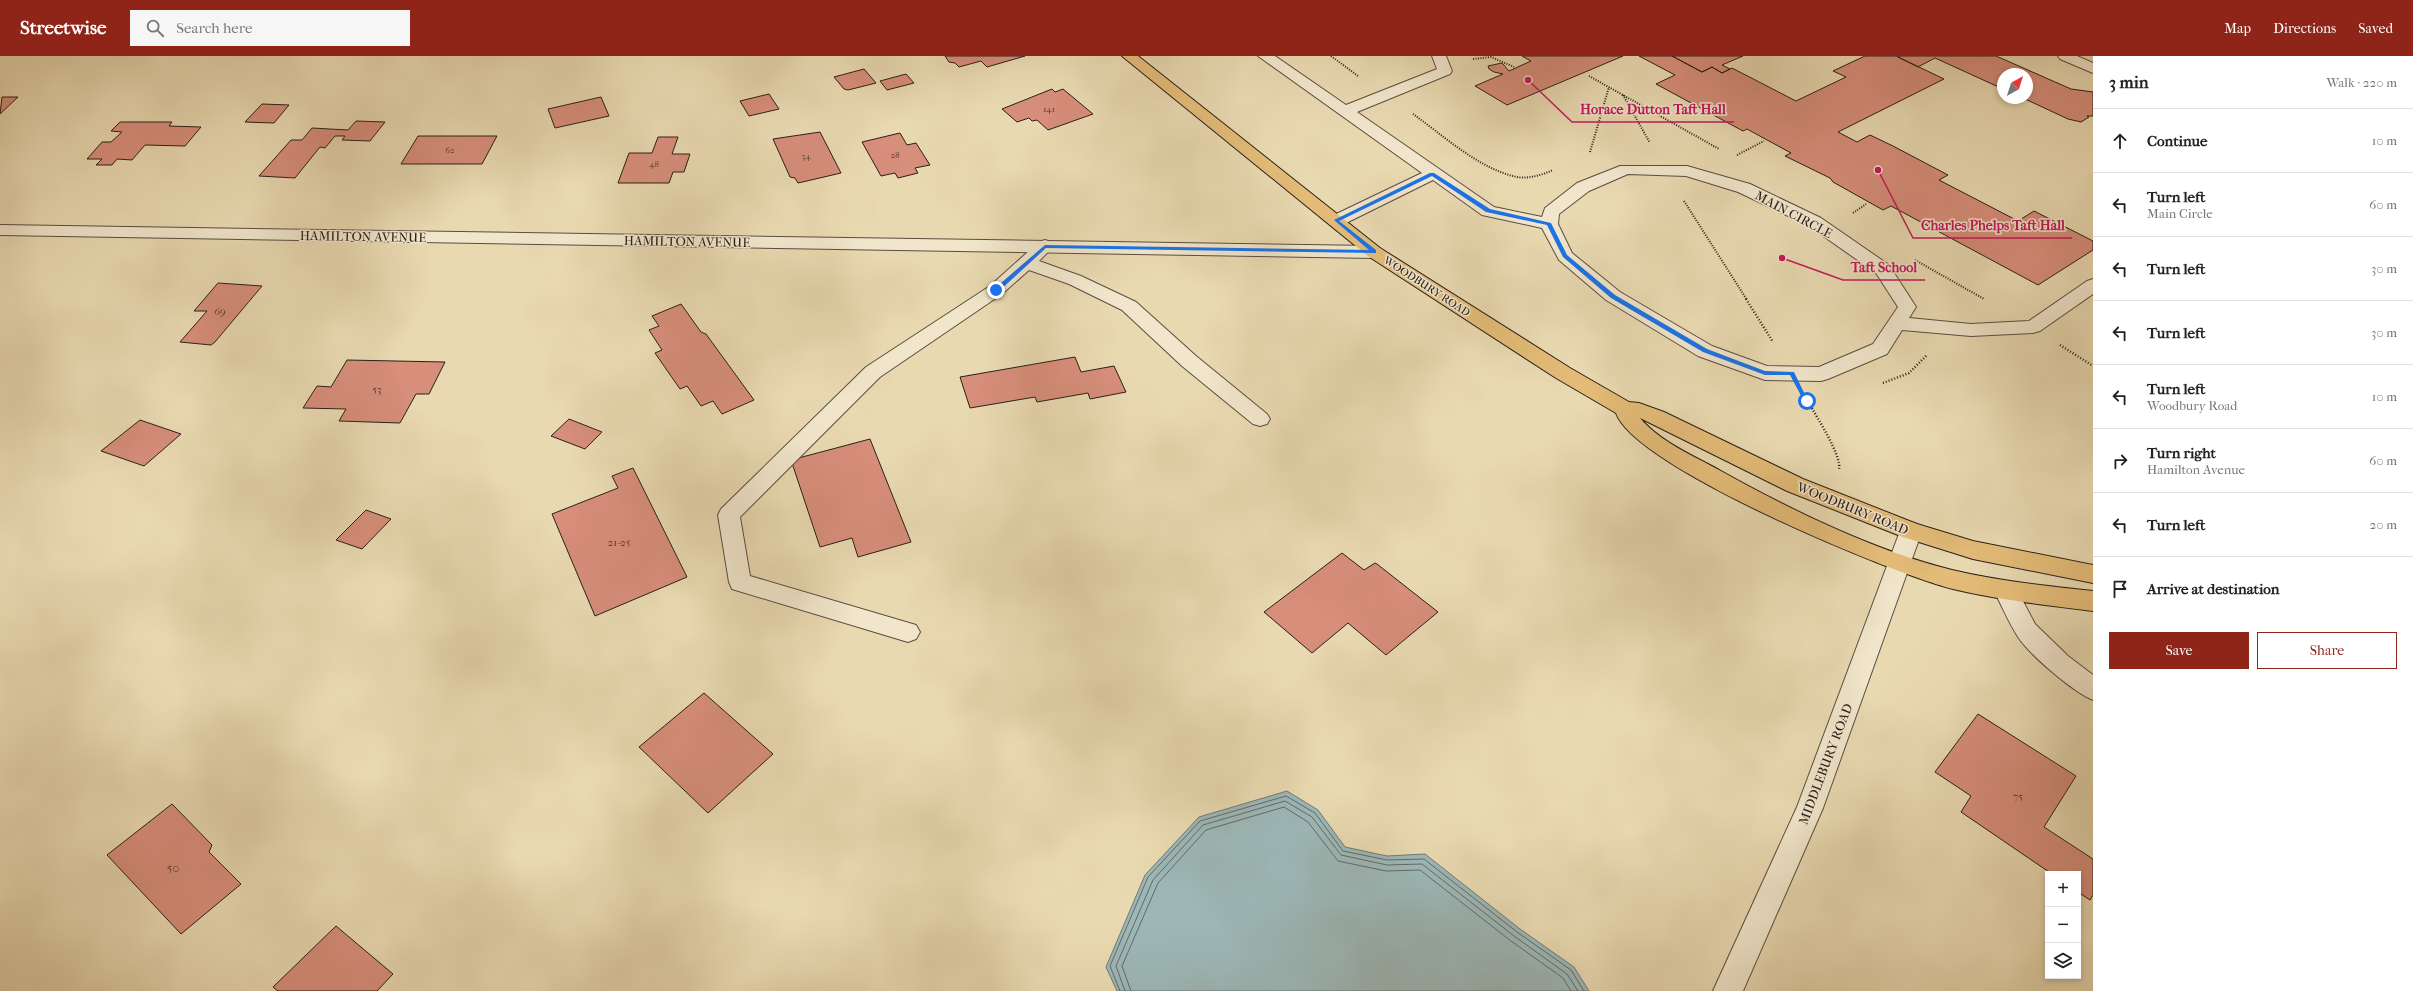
<!DOCTYPE html>
<meta charset="utf-8">
<style>
:root{--surface:#fff;--page:#f6f6f6;--text:#222;--muted:#767676;--line:#e0e0e0;--accent:#8f2418}
body{margin:0;font-family:"IM FELL French Canon",serif;background:var(--page);color:var(--text)}
.controls{position:absolute;right:12px;bottom:12px;display:grid;overflow:hidden;border-radius:0px;box-shadow:0 2px 6px #0003}
.controls button{width:36px;height:36px;display:grid;place-items:center;padding:0;border:0;border-bottom:1px solid var(--line);background:var(--surface);color:var(--text);font:20px sans-serif}
.compass{position:absolute;left:1997px;top:12px;width:36px;height:36px;border-radius:50%;background:var(--surface);box-shadow:0 2px 6px #0003;rotate:39deg}
.stop{position:absolute;width:12px;height:12px;margin:-9px;border:3px solid #1a73e8;border-radius:50%;background:#fff}
.stop.end{background:#1a73e8;border-color:#fff;box-shadow:0 1px 4px #0008}
.list{margin:0;padding:0;list-style:none}
h2{display:flex;justify-content:space-between;align-items:center;height:52px;margin:0;padding:0 16px;font-size:17px}
h2 small{font-size:13px;font-weight:400;color:var(--muted)}
.list li{display:grid;grid-template-columns:26px 1fr auto;gap:12px;align-items:center;box-sizing:border-box;height:64px;padding:0 16px;border-top:1px solid var(--line)}
.list b{display:block;font-size:15px;white-space:nowrap}
.list p{margin:0;font-size:13px;white-space:nowrap;color:var(--muted)}
.list em{font-size:13px;font-style:normal;color:var(--muted)}
.actions{display:flex;gap:8px;padding:12px 16px}
.actions a{flex:1;padding:9px 0;border:1px solid var(--accent);border-radius:0px;text-align:center;font-size:14px;color:var(--accent)}
.actions .main{background:var(--accent);color:#fff}
.icon{flex:none;width:22px;height:22px;fill:none;stroke:currentColor;stroke-width:2;stroke-linecap:round;stroke-linejoin:round}
.map{position:relative;flex:none;width:2093px;height:935px;overflow:hidden}
header{display:flex;align-items:center;gap:24px;box-sizing:border-box;height:56px;padding:0 20px;background:var(--accent);color:#fff}
header strong{font-size:19px}
nav{display:flex;gap:22px;margin-inline-start:auto;font-size:14px}
.search{width:280px;height:36px;background:var(--page);display:flex;align-items:center;gap:10px;box-sizing:border-box;padding:0 14px;border-radius:0px;color:var(--muted);font-size:15px}
main{display:flex}
aside{flex:1;background:var(--surface)}
.map>svg:first-child{display:block}
.water{fill:#9cb7b6;stroke:#6e7a77}
.lines{fill:none;stroke-linecap:round;stroke-linejoin:round}
.shore{stroke:#636a68;stroke-width:1}
.building{fill:#d78e7b;stroke:#2a1e19}
.service-casing{stroke:#5a4d3f;stroke-width:2}
.minor-casing{stroke:#5a4d3f;stroke-width:2}
.tertiary-casing{stroke:#5a4d3f;stroke-width:2}
.primary-casing{stroke:#2a1e19;stroke-width:2}
.path-far1{stroke:#2a1e19;stroke-width:2;stroke-dasharray:1 1.5;stroke-linecap:butt}
.path{stroke:#2a1e19;stroke-width:2.5;stroke-dasharray:1 2;stroke-linecap:butt}
.service{fill:#f1e6cc;fill-rule:evenodd}
.minor{fill:#f1e6cc;fill-rule:evenodd}
.tertiary{fill:#f1e6cc;fill-rule:evenodd}
.primary{fill:#e4bc78;fill-rule:evenodd}
.route{fill:#1a73e8}
.labels{text-anchor:middle;stroke-width:3;stroke-linejoin:round;paint-order:stroke}
.far-number-label{font-size:9px;fill:#553a32}
.far-street-label{font-size:11px;fill:#2a1e19;stroke:#f1e6cc}
.number-label{font-size:11px;fill:#553a32}
.street-label{font-size:13px;fill:#2a1e19;stroke:#f1e6cc}
.near-number-label{font-size:13px;fill:#553a32}
.leader{fill:none;stroke:#c2185b;stroke-width:1.5}
.callout-dot{fill:#c2185b;stroke:#f1e6cc;stroke-width:1.5}
.callout-label{font-size:14px;text-anchor:middle;font-weight:bold;fill:#c2185b;stroke:#f1e6cc;stroke-width:3;stroke-linejoin:round;paint-order:stroke}
</style>
<header>
<strong>Streetwise</strong>
<div class="search"><svg class="icon" aria-label="search" viewBox="0 0 24 24"><circle cx="10" cy="10" r="6"/><path d="M15 15l6 6"/></svg>Search here</div>
<nav><a>Map</a><a>Directions</a><a>Saved</a></nav>
</header>
<main>
<div class="map">
<svg width="2093" height="935" viewBox="0 0 2093 935">
<rect width="100%" height="100%" fill="#e9d9b1"/>
<filter id="stains"><feTurbulence type="fractalNoise" baseFrequency=".005" numOctaves="4"/><feColorMatrix values="0 0 0 0 .2 0 0 0 0 .09 0 0 0 0 .02 0 0 0 .5 -.17"/></filter>
<radialGradient id="worn" r=".72"><stop offset=".6" stop-color="#630" stop-opacity="0"/><stop offset="1" stop-color="#630" stop-opacity=".3"/></radialGradient>
<path class="water" d="M1287 735 1318 754 1345 791 1387 800 1425 798 1520 873 1574 911 1589 935H1117L1106 911 1145 819 1199 761Z"/>
<g class="lines">
<path class="shore" d="M1120 935 1110 910 1148 821 1200 765 1286 740 1315 757 1343 795 1387 804 1424 803 1517 876 1571 914 1584 935
M1125 935 1116 910 1153 824 1203 769 1285 745 1312 761 1341 799 1387 809 1422 808 1514 880 1567 918 1578 935
M1131 935 1122 910 1158 827 1206 774 1284 751 1308 766 1338 805 1386 815 1420 814 1511 885 1563 922 1571 935"/>
</g>
<path class="building" d="M945 0H1025L987 11 981 5 959 11 955 7 949 6Z
M1522 0H1623L1507 49 1475 30 1503 18 1494 16 1489 13 1488 10 1502 7 1509 15 1531 5Z
M1639 0H1672L1702 16 1712 11 1722 17 1732 12 1796 45 1846 21 1833 15 1865 0H1896L1944 23 1838 76 1857 86 1870 79 1893 90 1948 119 1939 124 2018 165 2034 155 2093 185V194L2038 229 1891 150 1883 154 1833 126 1830 122 1785 100 1791 97 1747 73 1743 75 1656 28 1675 19Z
M1672 0H1743L1722 9 1730 13 1722 17 1712 11 1702 16Z
M1900 0H1996L2071 33 2093 36V60H2087L2089 61 2081 66 2068 63 2023 42H2027V18H2003V33L1935 2 1918 11 1898 1Z
M864 13 876 27 848 34 844 33 834 21Z
M906 18 914 27 887 34 880 25Z
M1052 33 1055 36 1063 33 1093 58 1048 74 1037 64 1032 65 1029 62 1017 66 1002 53Z
M769 38 779 53 749 60 740 45Z
M2 41H18L0 58Z
M601 41 609 60 555 72 548 53Z
M262 48 289 49 274 67 245 66Z
M356 65 385 66 370 85 342 84 345 80H335L325 92 320 91 295 122 259 120 291 84H302L312 72 348 74Z
M120 66H172L169 70 201 71 185 90 145 89 132 104 117 103 112 109H96L102 103H87L102 86H111L122 76 111 75Z
M820 76 841 117 798 127 795 122 790 121 773 83Z
M900 77 907 89 916 87 930 109 915 112 918 117 898 122 895 117 881 120 862 86Z
M418 80H497L482 108H401Z
M658 81H678L672 98H690L684 116H673L669 127H618L629 97H652Z
M218 227 262 230 215 286 211 289 180 286 207 255H194Z
M681 248 701 276 706 278 754 344 722 358 713 345 701 350 687 330 680 333 655 297 662 294 649 274 659 270 652 260Z
M1075 301 1081 316 1114 310 1126 336 1090 343 1088 337 1037 346 1035 341 970 352 960 321Z
M347 304 445 306 429 338H416L400 367 339 365 346 353 303 352 317 330 331 331Z
M569 363 602 376 585 393 551 380Z
M140 364 181 378 144 410 101 395Z
M870 383 911 486 858 501 852 482 820 491 791 404Z
M633 412 687 521 595 560 552 458 618 432 612 420Z
M366 454 391 463 362 493 336 484Z
M1342 497 1364 514 1375 507 1377 508 1438 556 1386 599 1348 567 1312 597 1264 556Z
M704 637 773 698 708 757 639 691Z
M1978 658 2076 720 2044 771 2093 803V839L2090 844 2078 836V818H2052L1961 756 1971 740 1935 716Z
M172 748 212 789 209 796 241 828 181 878 107 799Z
M336 870 393 918 377 935H278L273 931Z"/>
<g class="lines">
<g class="service-casing">
<path id="service" d="M1258 0H1275L1346 49 1437 13 1432 0H1446L1452 15 1450 18 1357 56 1494 151 1542 161 1545 152 1577 127 1620 110H1687L1750 128 1821 162 1889 209 1916 251 1909 262 1971 268 2029 265 2087 225 2093 223V238L2040 275 2033 277 1971 280 1902 274 1887 298 1828 323 1821 325 1765 324 1698 300 1606 244 1559 204 1542 172 1482 159 1433 124 1342 169H1330L1327 165 1330 161 1422 117ZM1628 118 1686 120 1738 136 1809 170 1876 217 1898 251 1873 288 1819 311 1767 310 1712 290 1620 236 1572 197 1558 168 1559 158 1589 135Z
M2058 0H2077L2093 7V17L2060 3Z
M1045 184 1051 186 1054 190 1039 205 1081 220 1136 246 1196 300 1267 358 1270 363 1267 368 1260 370 1253 368 1182 310 1122 254 1069 228 1029 214 1002 238 880 321 740 461 750 520 916 569 920 576 916 583 908 586 732 533 729 526 718 459 721 453 866 311 990 230 1039 186Z"/>
</g>
<g class="minor-casing">
<path id="minor" d="M2006 526 2014 528 2035 568 2068 600 2093 619V644C2073 636 2030 599 2018 581 2009 567 2002 550 1994 535L1998 528Z"/>
</g>
<g class="tertiary-casing">
<path id="tertiary" d="M0 169 1374 190 1380 192 1383 196 1380 200 1374 202 0 179Z
M1911 466 1919 469 1922 475 1823 752 1743 935H1713L1797 751 1900 475 1903 469Z"/>
</g>
<g class="primary-casing">
<path id="primary" d="M1122 0H1138L1380 192 1570 312 1629 346 1639 347 1664 356 1803 423 1917 468 1973 485 2093 509V527L1973 503 1903 481 1787 435 1640 362C1660 386 1694 400 1721 415 1793 455 1872 494 1952 514 1999 525 2046 530 2093 535V555C2046 549 1999 544 1953 533 1893 518 1634 411 1616 357L1556 322 1368 200Z"/>
</g>
<path class="path-far1" d="M1331 0 1358 20
M1473 3 1491 1 1514 11
M1589 20 1719 93
M1623 39 1650 87
M1413 58C1444 80 1479 113 1517 121 1529 123 1542 119 1553 114
M1590 96 1609 31
M1737 99 1764 85
M1684 145 1747 244
M1853 157 1866 148
M1915 204 1984 243"/>
<path class="path" d="M1746 243 1773 286
M2060 289 2093 310
M1883 327 1909 317 1927 299
M1809 347C1816 360 1842 400 1839 413"/>
<use href="#service" class="service"/>
<use href="#minor" class="minor"/>
<use href="#tertiary" class="tertiary"/>
<use href="#primary" class="primary"/>
</g>
<path class="route" d="M1430 117H1434L1490 153 1551 167 1567 199 1615 239 1707 293 1765 315 1794 316 1809 347H1805L1790 319H1765L1703 296 1611 242 1563 201 1547 169 1486 156 1432 120 1339 165 1376 194V197L1046 192 998 236 993 234 1045 189 1369 194 1334 164Z"/>
<g class="labels">
<g class="far-number-label">
<text x="1049" y="56">141</text>
<text x="450" y="97">62</text>
<text x="895" y="102">28</text>
<text x="806" y="103">34</text>
<text x="654" y="111">48</text>
</g>
<g class="far-street-label">
<text transform="translate(1427 230) rotate(33)" y="4">WOODBURY ROAD</text>
</g>
<g class="number-label">
<text x="220" y="259">69</text>
<text x="377" y="337">53</text>
<text x="619" y="490">21-25</text>
<text x="2018" y="744">75</text>
</g>
<g class="street-label">
<text transform="translate(1794 158) rotate(28)" y="5">MAIN CIRCLE</text>
<text transform="translate(363 180) rotate(1)" y="5">HAMILTON AVENUE</text>
<text transform="translate(687 185) rotate(1)" y="5">HAMILTON AVENUE</text>
<text transform="translate(1853 452) rotate(22)" y="5">WOODBURY ROAD</text>
<text transform="translate(1825 708) rotate(-69)" y="5">MIDDLEBURY ROAD</text>
</g>
<g class="near-number-label">
<text x="173" y="816">50</text>
</g>
</g>
<path class="leader" d="M1528 24L1572 66H1734M1878 114L1913 182H2072M1782 202L1843 224H1925"/>
<g class="callout-dot">
<circle cx="1528" cy="24" r="4"/>
<circle cx="1878" cy="114" r="4"/>
<circle cx="1782" cy="202" r="4"/>
</g>
<g class="callout-label">
<text x="1653" y="58">Horace Dutton Taft Hall</text>
<text x="1993" y="174">Charles Phelps Taft Hall</text>
<text x="1884" y="216">Taft School</text>
</g>
<rect width="100%" height="100%" filter="url(#stains)"/>
<rect width="100%" height="100%" fill="url(#worn)"/>
</svg>
<div class="controls">
<button>+</button>
<button>−</button>
<button><svg class="icon" aria-label="layers" viewBox="0 0 24 24"><path d="M12 4l9 5-9 5-9-5zM3 14l9 5 9-5"/></svg></button>
</div>
<svg class="compass" viewBox="-18 -18 36 36"><path d="M0-13l5 13h-10z" fill="#e53935"/><path d="M0 13l5-13h-10z" fill="#767676"/></svg>
<div class="stop" style="left:1807px;top:345px"></div>
<div class="stop end" style="left:996px;top:234px"></div>
</div>
<aside>
<h2>3 min<small>Walk · 220 m</small></h2>
<ul class="list">
<li><svg class="icon" aria-label="ahead" viewBox="0 0 24 24"><path d="M12 20V5M6 11l6-6 6 6"/></svg><div><b>Continue</b></div><em>10 m</em></li>
<li><svg class="icon" aria-label="left" viewBox="0 0 24 24"><path d="M17 20v-9H6M10 6l-5 5 5 5"/></svg><div><b>Turn left</b><p>Main Circle</p></div><em>60 m</em></li>
<li><svg class="icon" aria-label="left" viewBox="0 0 24 24"><path d="M17 20v-9H6M10 6l-5 5 5 5"/></svg><div><b>Turn left</b></div><em>30 m</em></li>
<li><svg class="icon" aria-label="left" viewBox="0 0 24 24"><path d="M17 20v-9H6M10 6l-5 5 5 5"/></svg><div><b>Turn left</b></div><em>30 m</em></li>
<li><svg class="icon" aria-label="left" viewBox="0 0 24 24"><path d="M17 20v-9H6M10 6l-5 5 5 5"/></svg><div><b>Turn left</b><p>Woodbury Road</p></div><em>10 m</em></li>
<li><svg class="icon" aria-label="right" viewBox="0 0 24 24"><path d="M7 20v-9h11M14 6l5 5-5 5"/></svg><div><b>Turn right</b><p>Hamilton Avenue</p></div><em>60 m</em></li>
<li><svg class="icon" aria-label="left" viewBox="0 0 24 24"><path d="M17 20v-9H6M10 6l-5 5 5 5"/></svg><div><b>Turn left</b></div><em>20 m</em></li>
<li><svg class="icon" aria-label="arrive" viewBox="0 0 24 24"><path d="M6 21V4h12l-3 4 3 4H6"/></svg><div><b>Arrive at destination</b></div></li>
</ul>
<div class="actions"><a class="main">Save</a><a>Share</a></div>
</aside>
</main>
